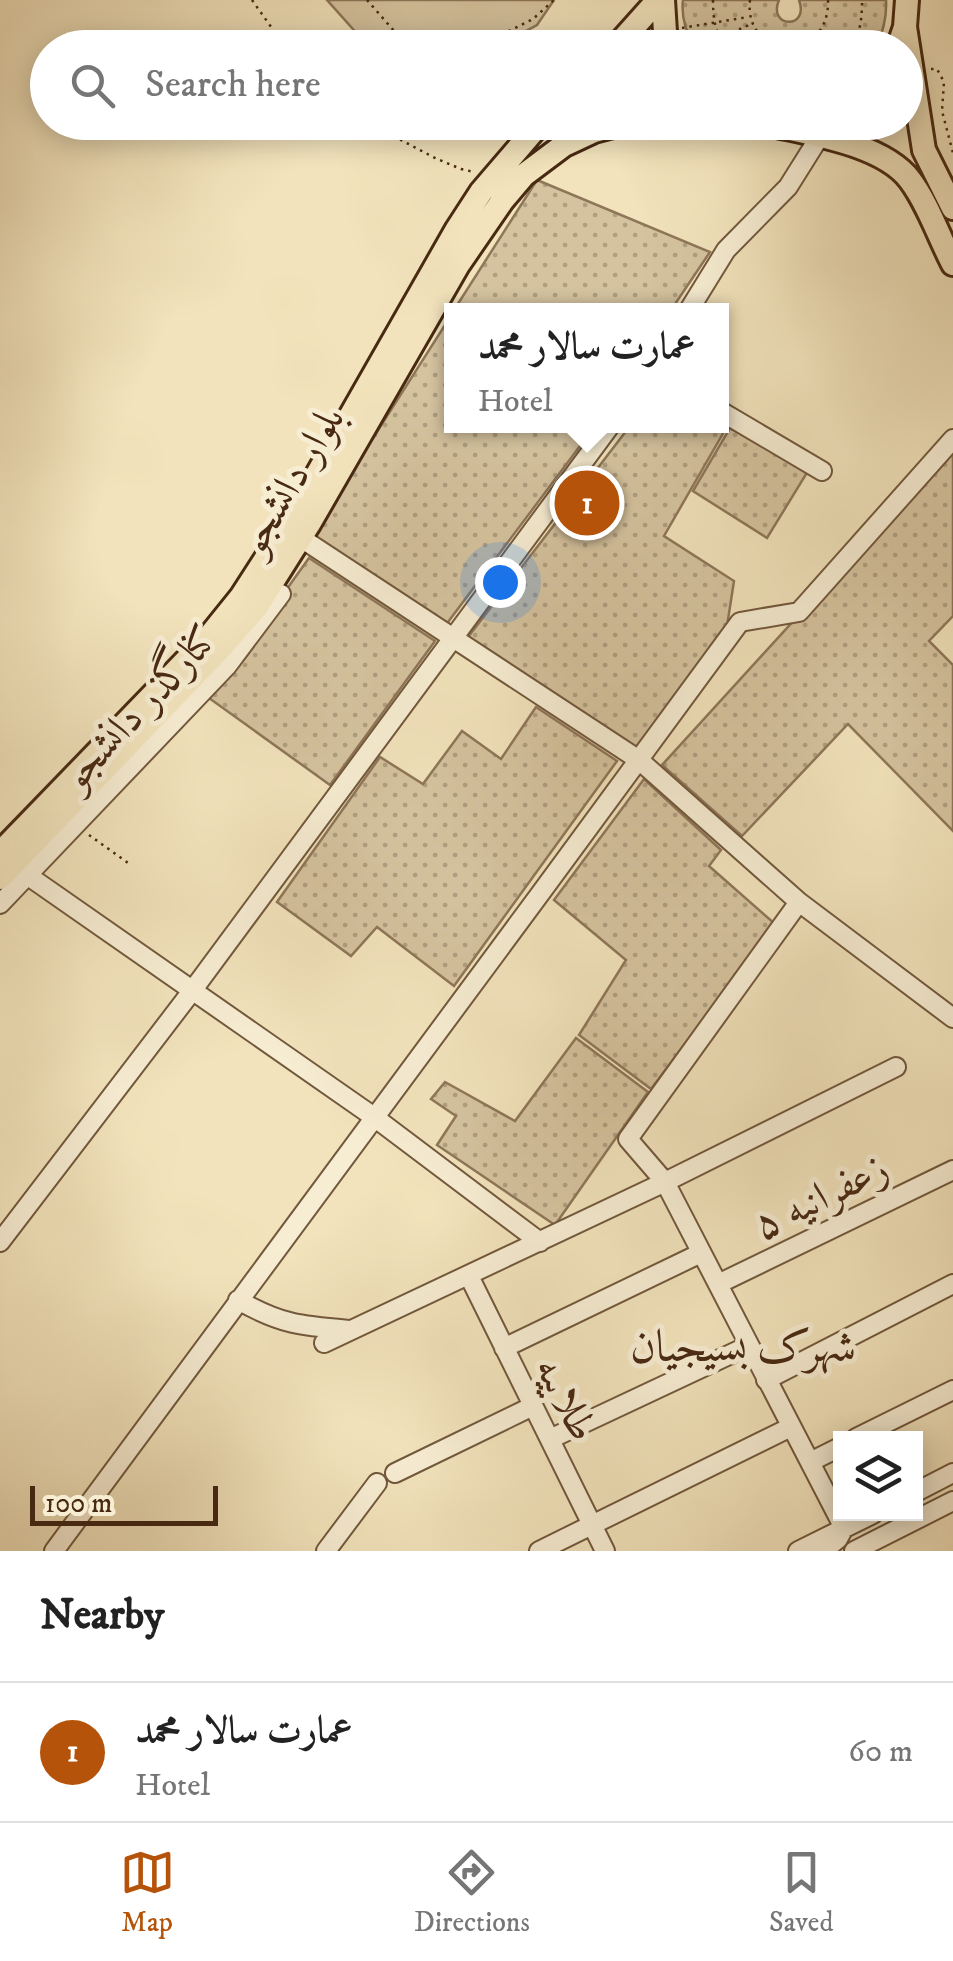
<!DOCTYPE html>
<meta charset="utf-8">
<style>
:root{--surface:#fff;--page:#f2f2f2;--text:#222;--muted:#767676;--line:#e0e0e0;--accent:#b45309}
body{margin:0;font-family:"IM FELL DW Pica",Amiri,serif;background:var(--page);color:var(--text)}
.controls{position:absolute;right:30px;bottom:30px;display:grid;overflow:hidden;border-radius:0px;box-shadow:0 5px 25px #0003}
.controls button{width:90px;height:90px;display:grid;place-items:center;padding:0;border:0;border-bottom:2px solid var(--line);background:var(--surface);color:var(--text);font:50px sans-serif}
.scale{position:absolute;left:30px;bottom:25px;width:188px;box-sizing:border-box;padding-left:10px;border:5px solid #482912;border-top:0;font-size:28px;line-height:35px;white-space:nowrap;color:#482912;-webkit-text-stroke:8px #f7edd3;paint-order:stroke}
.you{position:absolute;left:500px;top:582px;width:35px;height:35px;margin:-25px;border:8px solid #fff;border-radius:50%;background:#1a73e8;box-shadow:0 0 0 15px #1a73e833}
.badge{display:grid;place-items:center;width:65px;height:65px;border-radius:50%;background:var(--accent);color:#fff;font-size:32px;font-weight:700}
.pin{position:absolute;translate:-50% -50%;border:5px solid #fff;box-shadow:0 2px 10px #0006}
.popup{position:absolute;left:444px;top:303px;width:285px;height:130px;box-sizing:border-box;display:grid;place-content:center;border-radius:0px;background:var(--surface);filter:drop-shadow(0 2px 8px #0005);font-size:32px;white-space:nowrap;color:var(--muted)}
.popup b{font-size:38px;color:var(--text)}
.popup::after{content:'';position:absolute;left:50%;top:100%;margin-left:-20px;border:20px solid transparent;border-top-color:var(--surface)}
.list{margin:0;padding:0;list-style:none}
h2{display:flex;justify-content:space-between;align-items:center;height:130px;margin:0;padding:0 40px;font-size:42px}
h2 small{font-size:32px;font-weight:400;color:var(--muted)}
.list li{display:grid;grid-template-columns:65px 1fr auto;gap:30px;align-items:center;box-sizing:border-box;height:140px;padding:0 40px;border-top:2px solid var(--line)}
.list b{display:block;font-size:38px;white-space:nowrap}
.list p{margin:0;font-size:32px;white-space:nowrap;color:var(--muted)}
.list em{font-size:32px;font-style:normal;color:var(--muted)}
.icon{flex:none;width:55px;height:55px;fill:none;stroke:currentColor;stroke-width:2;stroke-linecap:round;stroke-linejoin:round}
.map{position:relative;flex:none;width:953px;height:1551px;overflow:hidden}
.search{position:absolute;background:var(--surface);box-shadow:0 5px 25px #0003;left:30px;right:30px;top:30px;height:110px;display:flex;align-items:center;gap:25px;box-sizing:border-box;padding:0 35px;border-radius:55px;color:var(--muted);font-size:38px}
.sheet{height:270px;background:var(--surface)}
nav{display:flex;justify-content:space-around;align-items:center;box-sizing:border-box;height:140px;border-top:2px solid var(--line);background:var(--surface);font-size:28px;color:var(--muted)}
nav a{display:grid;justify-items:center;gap:5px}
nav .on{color:var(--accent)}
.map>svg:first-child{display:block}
.grass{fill:url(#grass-dots);stroke:#8e7658;stroke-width:2.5}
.park{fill:#d5c39f;stroke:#8e7658;stroke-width:2.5}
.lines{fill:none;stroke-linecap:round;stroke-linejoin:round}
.minor-casing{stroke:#72583c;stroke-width:22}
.major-casing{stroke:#482912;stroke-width:28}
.path{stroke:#482912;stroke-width:2.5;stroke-dasharray:2.5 5;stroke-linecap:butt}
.minor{stroke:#f7edd3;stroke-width:18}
.major{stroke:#f2e3bc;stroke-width:22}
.labels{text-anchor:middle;stroke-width:10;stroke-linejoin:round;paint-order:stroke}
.street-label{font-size:42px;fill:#482912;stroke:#f7edd3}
.neighbourhood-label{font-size:45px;fill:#482912;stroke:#f7edd3}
</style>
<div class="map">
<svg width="953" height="1551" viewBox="0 0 953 1551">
<defs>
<pattern id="grass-dots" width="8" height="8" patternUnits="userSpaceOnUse" patternTransform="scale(2.5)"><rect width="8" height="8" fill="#d5c39f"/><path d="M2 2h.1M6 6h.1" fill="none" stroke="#af9e80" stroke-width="1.8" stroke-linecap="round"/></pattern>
</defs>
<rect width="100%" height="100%" fill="#f2e3bc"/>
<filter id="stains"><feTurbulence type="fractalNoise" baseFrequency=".002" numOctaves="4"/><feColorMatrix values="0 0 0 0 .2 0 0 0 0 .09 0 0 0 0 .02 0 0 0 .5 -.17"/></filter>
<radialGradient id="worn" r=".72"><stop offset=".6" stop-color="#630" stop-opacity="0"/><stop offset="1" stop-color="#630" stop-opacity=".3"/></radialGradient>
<path class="grass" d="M683 0H779C767 28 810 30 799 0H886C887 16 883 34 875 47H694C687 34 681 16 683 0Z
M537 180 710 252 671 310H454Z
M452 314V426H595L445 626 312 534Z
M722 419 729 423 664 536 734 581 727 626 637 751 465 641 630 426H722Z
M730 428 808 471 767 538 693 491Z
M953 446V616L929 641 953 665V831L848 724 742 836 662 765Z
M309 558 435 641 330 785 209 698Z
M536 707 617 761 454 986 377 927 351 956 277 902 380 757 423 784 462 731 501 759Z
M644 779 721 850 709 866 775 924 651 1089 579 1035 626 960 554 900Z
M576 1038 648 1092 555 1225 437 1145 456 1116 431 1099 445 1082 515 1121Z"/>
<path class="park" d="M327 0H554L537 25 496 47H369Z"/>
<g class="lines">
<g class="minor-casing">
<path id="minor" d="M689 310 726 250 788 187 820 136
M722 412 822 471
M301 538 639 760 799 902 953 1018
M27 875 374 1117 540 1242
M799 902 628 1139 665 1182 844 1528 838 1539 823 1551
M0 904 227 666 281 594
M0 1242 192 991 610 426
M469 1276 605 1551
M718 1284 953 1170
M238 1300C282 1325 302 1326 351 1330
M324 1343 665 1182 896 1067
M504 1348 701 1253
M766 1380 953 1284
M856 1438 953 1390
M550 1439 748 1346
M810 1462 840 1447
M395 1473 533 1406
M916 1492 953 1473
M54 1551C281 1241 513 933 740 622L799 612 953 439
M326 1551 377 1483
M539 1551 791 1427
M798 1551 873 1514
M854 1551 953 1501"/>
</g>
<g class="major-casing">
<path id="major" d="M663 0 665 32 671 48
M905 27 924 150 953 208
M901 39 905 27 907 0
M615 48 658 0
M772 125C813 134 884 145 910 180 928 204 939 237 953 264
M0 853 208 638 241 597 294 515 457 229 481 192 541 122
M0 878 217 652 256 608 309 524 458 265 502 201 524 175 564 145 594 131 628 122"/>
</g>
<path class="path" d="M252 0 286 48
M367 0 409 48
M713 0C713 19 715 32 726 48
M750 0C743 60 830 64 828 0
M682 28 748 17
M475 48 533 19 554 0
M698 48 751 24
M850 48C861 34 862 17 862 0
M931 69H937L944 82 942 111 953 153
M367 122 435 158 461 169 474 172
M89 835 131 865"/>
<use href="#minor" class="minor"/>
<use href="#major" class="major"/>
</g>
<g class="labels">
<g class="street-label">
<text transform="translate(290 479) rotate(-59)" y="15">بلوار دانشجو</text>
<text transform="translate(138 706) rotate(-47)" y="15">کنارگذر دانشجو</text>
<text transform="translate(820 1195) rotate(-26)" y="15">زعفرانیه ۵</text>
<text transform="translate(568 1398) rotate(63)" y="15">طلاییه</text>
</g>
<g class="neighbourhood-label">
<text x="743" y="1361">شهرک بسیجیان</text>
</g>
</g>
<rect width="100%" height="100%" filter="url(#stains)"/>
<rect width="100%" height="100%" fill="url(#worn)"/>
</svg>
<div class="controls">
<button><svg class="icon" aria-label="layers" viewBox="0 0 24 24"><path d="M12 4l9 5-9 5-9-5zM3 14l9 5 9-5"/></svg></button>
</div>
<div class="scale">100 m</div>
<div class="you"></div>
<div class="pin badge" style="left:587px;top:503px">1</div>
<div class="popup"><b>عمارت سالار محمد</b>Hotel</div>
<div class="search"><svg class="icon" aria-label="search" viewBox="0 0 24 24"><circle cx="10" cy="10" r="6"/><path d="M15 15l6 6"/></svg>Search here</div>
</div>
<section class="sheet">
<h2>Nearby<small></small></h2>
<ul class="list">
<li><span class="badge">1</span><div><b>عمارت سالار محمد</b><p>Hotel</p></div><em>60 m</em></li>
</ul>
</section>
<nav>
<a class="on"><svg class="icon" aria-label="map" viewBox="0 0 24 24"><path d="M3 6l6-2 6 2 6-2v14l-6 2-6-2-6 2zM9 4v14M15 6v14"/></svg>Map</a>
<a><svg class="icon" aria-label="directions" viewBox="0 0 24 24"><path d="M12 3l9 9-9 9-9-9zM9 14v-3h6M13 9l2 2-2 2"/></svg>Directions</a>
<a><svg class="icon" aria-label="saved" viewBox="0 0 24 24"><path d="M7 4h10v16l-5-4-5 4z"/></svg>Saved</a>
</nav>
